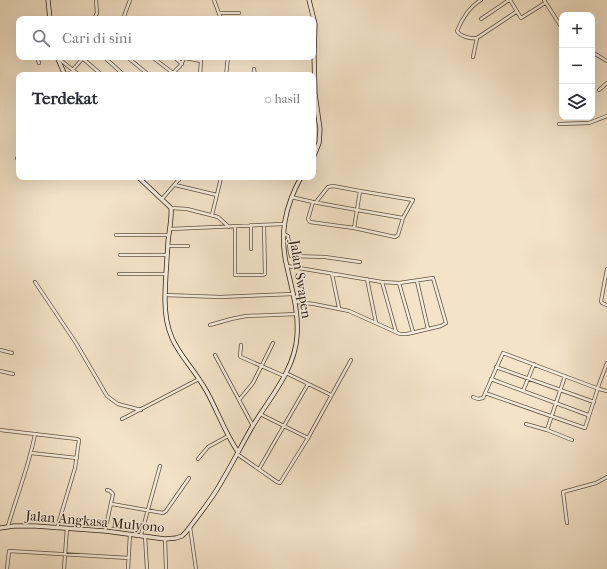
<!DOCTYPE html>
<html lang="id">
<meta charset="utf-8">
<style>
:root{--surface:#fff;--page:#f2f2f3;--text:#2b2b33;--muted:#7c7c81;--line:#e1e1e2}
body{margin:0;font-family:"IM FELL French Canon",serif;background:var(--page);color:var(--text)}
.controls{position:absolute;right:12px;top:12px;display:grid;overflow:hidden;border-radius:8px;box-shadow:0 4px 16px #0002}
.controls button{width:36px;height:36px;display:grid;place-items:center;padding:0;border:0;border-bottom:1px solid var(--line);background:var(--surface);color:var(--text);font:20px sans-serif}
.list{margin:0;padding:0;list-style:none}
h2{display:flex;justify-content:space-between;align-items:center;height:52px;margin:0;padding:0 16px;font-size:17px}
h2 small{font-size:13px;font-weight:400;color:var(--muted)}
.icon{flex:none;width:22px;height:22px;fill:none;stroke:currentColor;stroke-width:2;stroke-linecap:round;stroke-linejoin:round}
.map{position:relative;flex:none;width:607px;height:569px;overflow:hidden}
.search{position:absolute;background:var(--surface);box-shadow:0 4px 16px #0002;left:16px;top:16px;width:300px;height:44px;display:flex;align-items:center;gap:10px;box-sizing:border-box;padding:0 14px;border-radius:8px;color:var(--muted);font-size:15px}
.panel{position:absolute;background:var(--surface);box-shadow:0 4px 16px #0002;left:16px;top:72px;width:300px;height:108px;border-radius:8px}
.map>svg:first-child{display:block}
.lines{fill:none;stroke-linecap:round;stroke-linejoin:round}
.street-casing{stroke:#625240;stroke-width:4}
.secondary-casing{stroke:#322113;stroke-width:5}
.street{stroke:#f7eddc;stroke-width:2.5}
.secondary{stroke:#f7eddc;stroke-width:3.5}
.labels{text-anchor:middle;stroke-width:3;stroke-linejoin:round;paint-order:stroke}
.street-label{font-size:14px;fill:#322113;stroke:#f7eddc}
</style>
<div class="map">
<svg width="607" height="569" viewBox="0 0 607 569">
<rect width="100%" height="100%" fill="#f3e3c9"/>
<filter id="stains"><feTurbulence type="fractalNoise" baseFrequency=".005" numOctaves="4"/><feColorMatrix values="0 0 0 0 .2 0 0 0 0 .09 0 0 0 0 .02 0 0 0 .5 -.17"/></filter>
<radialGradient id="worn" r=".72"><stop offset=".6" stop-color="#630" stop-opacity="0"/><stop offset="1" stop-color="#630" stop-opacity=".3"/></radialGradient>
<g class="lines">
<g class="street-casing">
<path id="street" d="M214 0 221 19
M510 0 521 18 545 3
M544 0 562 28
M219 13H239
M94 19 97 13 96 0
M123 19 130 0
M213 19 220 18
M481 19 509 0
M476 38C470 39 460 36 457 31 462 19 469 7 481 0
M592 52 607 61
M37 57 39 63
M81 57 102 75
M104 57 124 75
M127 57 149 75
M152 57 173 73
M174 57 182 64
M473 57 477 38 516 12
M58 58 79 75
M185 58 201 61 200 75
M254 69 255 75
M68 75 84 57
M175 75 173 73 180 66 185 57
M226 75 228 57
M599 90 607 83
M559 124 589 123 607 116
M17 158 19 157
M174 177 179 180
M175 185 217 195
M360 191 413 200 403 218
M291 197 313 202
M162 199 181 177
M316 202 328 187 333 186 360 191 357 210 403 218 398 235 395 237 354 228 310 222 308 219 313 202 357 210 354 228
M171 208 187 209 218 217 229 227
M212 215 221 178
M251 225V249
M235 227V275H263L265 274 264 225
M170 229 283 224
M284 234 288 236 290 253 291 256 325 257 360 262
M116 235H169
M168 246H188
M120 255H167
M287 266 382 282 399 283 433 278 446 323 441 326 407 334H400L349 311 314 304 296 302
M607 269 601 301 602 303 607 305
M119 274H166
M332 274 339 308
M367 279 376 323
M417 281 428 329
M35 282 76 343 107 396 118 404 141 410
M382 282 396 332
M399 283 413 332
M165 295 220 297 294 294
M210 325 231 319 246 316 297 314
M241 345 240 356 241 357 284 376
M0 350 12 353
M215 355 253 426
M607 363 598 387 599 389 607 391
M496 367 594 402
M0 371 13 374
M286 373 331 395
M491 379 588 415
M523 391 534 364
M485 393 585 428 598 388
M473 397 478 399 483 398 503 353 599 389
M239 400 253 383 273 343
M260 414 308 438
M122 419 199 379
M526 424 547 430 565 376
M0 430 77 439 79 440 75 468 57 528
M547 430 572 440
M31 453 77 458
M237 454 277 482 280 483 308 438 351 360
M198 459 208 447 228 436
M259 469 308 384
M112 504 163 513 166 511 189 478
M567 523 563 492 596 483 607 477
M8 526C17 495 29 466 35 434
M190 527 196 569
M105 531 113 494 110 491 107 490
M141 535 160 466
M145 536 147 569
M165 539 166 569
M7 569 9 551 129 558
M64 569 67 528
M128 569 130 534"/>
</g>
<g class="secondary-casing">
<path id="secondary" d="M48 0 50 19
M309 0 315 24 314 54 315 94 320 129 319 143 313 158
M57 57 65 75
M138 177 171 208C172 219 169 231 168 242 167 261 165 281 165 300 165 347 187 356 207 392 218 412 225 433 238 452
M0 528 14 526H35L105 531 165 539 176 538 182 536 186 532C196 519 207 505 216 491 229 470 240 448 252 427 269 399 295 370 297 336 299 312 292 290 287 267 279 234 285 207 301 177"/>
</g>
<use href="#street" class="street"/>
<use href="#secondary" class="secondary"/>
</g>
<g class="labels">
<g class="street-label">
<text transform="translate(301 279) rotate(81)" y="5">Jalan Swapen</text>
<text transform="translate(95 521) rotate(5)" y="5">Jalan Angkasa Mulyono</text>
</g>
</g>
<rect width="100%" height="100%" filter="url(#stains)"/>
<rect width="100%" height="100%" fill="url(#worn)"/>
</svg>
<div class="controls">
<button>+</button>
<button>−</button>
<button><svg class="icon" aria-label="layers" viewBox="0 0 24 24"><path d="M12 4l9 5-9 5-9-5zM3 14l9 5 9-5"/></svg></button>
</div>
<div class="search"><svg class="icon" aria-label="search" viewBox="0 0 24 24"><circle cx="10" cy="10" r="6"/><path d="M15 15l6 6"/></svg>Cari di sini</div>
<section class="panel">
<h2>Terdekat<small>0 hasil</small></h2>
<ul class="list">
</ul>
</section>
</div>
